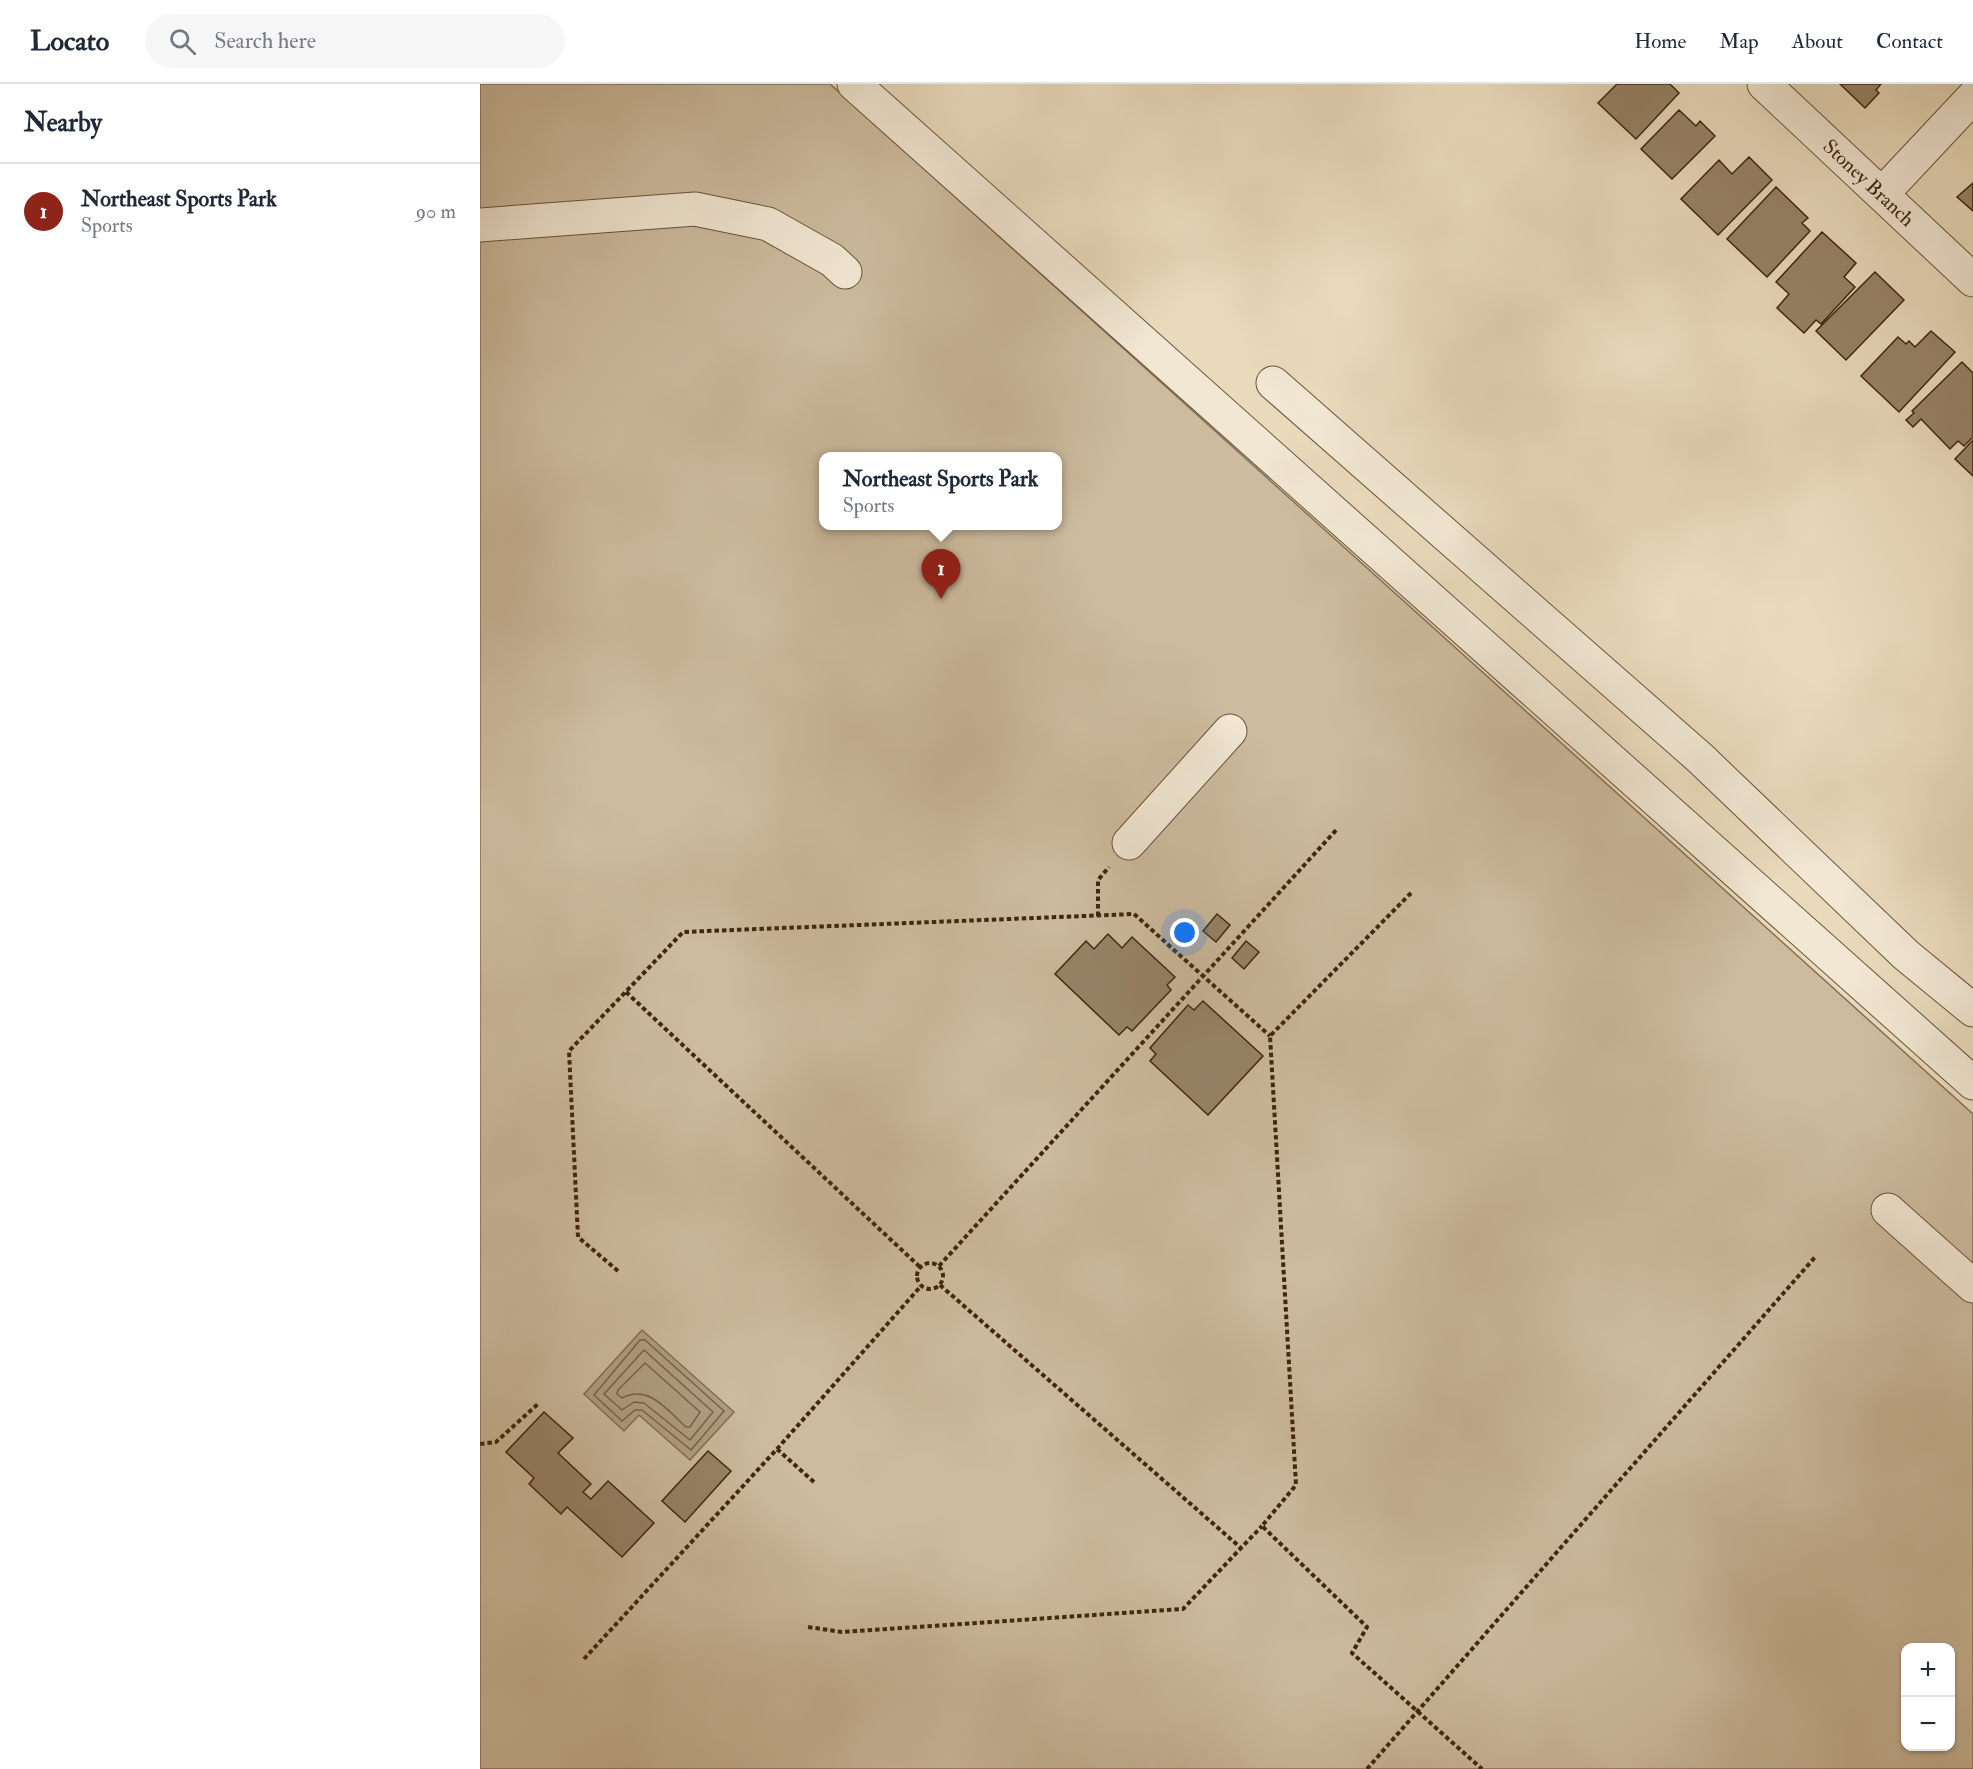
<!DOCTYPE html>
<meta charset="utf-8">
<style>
:root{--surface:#fff;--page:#f6f6f7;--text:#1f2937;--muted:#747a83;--line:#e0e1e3;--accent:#8f2418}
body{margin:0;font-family:"IM FELL Double Pica",serif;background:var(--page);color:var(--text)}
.controls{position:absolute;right:18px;bottom:18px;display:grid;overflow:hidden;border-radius:12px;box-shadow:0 2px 4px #0004}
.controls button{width:54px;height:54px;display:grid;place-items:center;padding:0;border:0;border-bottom:2px solid var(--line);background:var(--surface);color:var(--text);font:30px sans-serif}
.you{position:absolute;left:705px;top:849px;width:21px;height:21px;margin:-15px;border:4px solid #fff;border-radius:50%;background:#1a73e8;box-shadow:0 0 0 9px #1a73e833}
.badge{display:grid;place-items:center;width:39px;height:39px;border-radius:50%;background:var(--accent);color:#fff;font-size:20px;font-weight:700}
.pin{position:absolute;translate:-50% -50px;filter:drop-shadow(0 2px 3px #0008)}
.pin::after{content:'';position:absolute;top:32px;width:21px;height:18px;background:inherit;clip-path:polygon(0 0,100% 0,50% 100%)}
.popup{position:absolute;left:339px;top:368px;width:243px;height:78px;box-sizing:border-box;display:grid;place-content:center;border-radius:12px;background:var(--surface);filter:drop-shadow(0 2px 4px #0005);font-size:20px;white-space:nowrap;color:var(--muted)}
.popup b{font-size:22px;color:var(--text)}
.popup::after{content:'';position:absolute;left:50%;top:100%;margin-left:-12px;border:12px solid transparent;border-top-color:var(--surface)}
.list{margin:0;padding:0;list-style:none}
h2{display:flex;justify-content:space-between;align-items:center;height:78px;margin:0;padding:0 24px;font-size:26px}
h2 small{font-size:20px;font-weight:400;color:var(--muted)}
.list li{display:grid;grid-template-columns:39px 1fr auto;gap:18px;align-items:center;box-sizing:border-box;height:96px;padding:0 24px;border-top:2px solid var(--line)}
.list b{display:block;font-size:22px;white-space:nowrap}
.list p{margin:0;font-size:20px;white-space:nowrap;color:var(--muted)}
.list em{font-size:20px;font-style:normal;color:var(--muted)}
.icon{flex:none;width:33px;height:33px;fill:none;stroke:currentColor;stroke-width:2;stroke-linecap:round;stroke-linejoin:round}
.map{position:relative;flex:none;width:1493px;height:1685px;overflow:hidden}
header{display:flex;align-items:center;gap:36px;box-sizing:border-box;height:84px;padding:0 30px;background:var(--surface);border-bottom:2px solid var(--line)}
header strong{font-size:28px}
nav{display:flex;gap:33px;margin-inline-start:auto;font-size:21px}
.search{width:420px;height:54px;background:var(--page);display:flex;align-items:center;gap:15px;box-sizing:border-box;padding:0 21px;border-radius:33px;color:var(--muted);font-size:22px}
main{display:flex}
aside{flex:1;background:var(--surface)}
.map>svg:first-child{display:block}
.green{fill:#ccbb9e;stroke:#867056;stroke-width:1.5;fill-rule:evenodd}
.water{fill:#af9d80;stroke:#826d52;stroke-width:1.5}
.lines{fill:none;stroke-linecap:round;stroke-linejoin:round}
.shore{stroke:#776246;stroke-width:1.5}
.building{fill:#978468;stroke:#3f260d;stroke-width:1.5}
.minor-casing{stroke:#6a5339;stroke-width:35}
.path{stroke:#3f260d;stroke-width:4;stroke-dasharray:4.5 3;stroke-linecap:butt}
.minor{stroke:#f1e7d3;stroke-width:33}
.labels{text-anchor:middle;stroke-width:5;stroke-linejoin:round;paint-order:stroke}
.street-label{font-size:20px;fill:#3f260d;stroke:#f1e7d3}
</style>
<header>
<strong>Locato</strong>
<div class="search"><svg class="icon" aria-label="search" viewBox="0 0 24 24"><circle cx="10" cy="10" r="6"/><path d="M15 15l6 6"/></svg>Search here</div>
<nav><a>Home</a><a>Map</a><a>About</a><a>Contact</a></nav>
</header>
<main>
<aside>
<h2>Nearby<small></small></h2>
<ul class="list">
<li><span class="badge">1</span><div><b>Northeast Sports Park</b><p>Sports</p></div><em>90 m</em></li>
</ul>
</aside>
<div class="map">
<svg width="1493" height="1685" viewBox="0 0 1493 1685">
<rect width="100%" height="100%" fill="#e9dabc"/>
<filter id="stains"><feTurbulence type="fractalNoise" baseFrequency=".00333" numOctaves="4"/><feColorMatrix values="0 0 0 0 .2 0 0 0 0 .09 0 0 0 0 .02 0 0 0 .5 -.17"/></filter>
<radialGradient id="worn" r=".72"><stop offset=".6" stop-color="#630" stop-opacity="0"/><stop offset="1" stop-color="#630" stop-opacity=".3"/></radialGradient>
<path class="green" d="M0 0H350L1493 1030V1685H0ZM344 372H578V442H344ZM1426 1564H1470V1662H1426Z"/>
<path class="water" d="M162 1246 254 1328 210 1376 159 1331 144 1347 104 1310Z"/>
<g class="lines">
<path class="shore" d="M160 1256H165L244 1327 211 1366 162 1326H155L142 1337 114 1311Z
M164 1266 233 1328 210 1356 164 1319 154 1318 142 1326 124 1310Z
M165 1279 220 1328 210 1343H206C187 1326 169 1300 142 1314L137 1310 138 1306Z"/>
</g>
<path class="building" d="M1137 0H1190L1199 9 1156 55 1118 19Z
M1360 0H1401L1396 6 1399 9 1385 24Z
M1199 26 1216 42 1220 37 1235 52 1192 95 1161 65Z
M1269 73 1292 96 1238 151 1201 115 1239 76 1252 90Z
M1493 99V127L1477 113Z
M1296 103 1328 134 1322 139 1330 147 1287 193 1247 155Z
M1342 148 1376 179 1364 193 1375 203 1341 240 1336 236 1324 249 1297 224 1309 210 1296 198Z
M1395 188 1424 216 1366 276 1336 247Z
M1451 247 1475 268 1419 328 1381 292 1418 253 1426 260 1429 257 1435 263Z
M1482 278 1493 289V353L1484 362 1478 357 1470 365 1441 335 1433 343 1426 336 1434 329 1432 327Z
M1493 356V392L1475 375Z
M737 830 750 841 736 858 723 847Z
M628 850 642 864 652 853 695 893 687 901 691 906 652 947 647 943 639 951 575 890 606 857 614 865Z
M766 857 779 868 764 885 752 874Z
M723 917 783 972 728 1031 670 977 676 970 670 964 708 921 714 926Z
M64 1328 93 1354 78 1369 111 1400 103 1408 111 1415 128 1397 174 1439 142 1473 87 1423 81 1430 49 1400 54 1394 26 1368Z
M228 1367 251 1387 205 1438 182 1417Z"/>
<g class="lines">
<g class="minor-casing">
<g id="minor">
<path d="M374 0 1493 999"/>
<path id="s1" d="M1284 0 1493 196"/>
<path d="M1402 110 1493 13"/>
<path d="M0 141 215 125 288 140 352 176 365 188"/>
<path d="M793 299 1220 674 1426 871 1493 926"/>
<path d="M649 759 750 647"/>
<path d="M1408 1126 1493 1202"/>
</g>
</g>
<path class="path" d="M931 809 790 952 816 1401 782 1442 887 1543 872 1569 1002 1685
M618 832V796L629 783
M146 908 440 1183
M437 1192a13 13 0 1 1 26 0a13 13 0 1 1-26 0Z
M459 1182 858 744
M138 1187 98 1153 89 967 203 848 654 830 790 952
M460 1201 761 1464
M0 1360 16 1358 58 1320
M297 1365 334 1398
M328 1543 362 1548 703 1525 782 1442
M104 1575 297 1365 441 1202
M887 1685 1336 1172"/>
<use href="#minor" class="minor"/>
</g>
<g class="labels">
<g class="street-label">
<text dy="7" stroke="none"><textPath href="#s1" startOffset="144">Stoney Branch</textPath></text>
</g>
</g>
<rect width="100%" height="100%" filter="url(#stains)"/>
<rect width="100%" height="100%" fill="url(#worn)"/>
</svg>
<div class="controls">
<button>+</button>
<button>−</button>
</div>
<div class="you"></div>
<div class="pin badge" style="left:461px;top:515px">1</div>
<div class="popup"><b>Northeast Sports Park</b>Sports</div>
</div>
</main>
